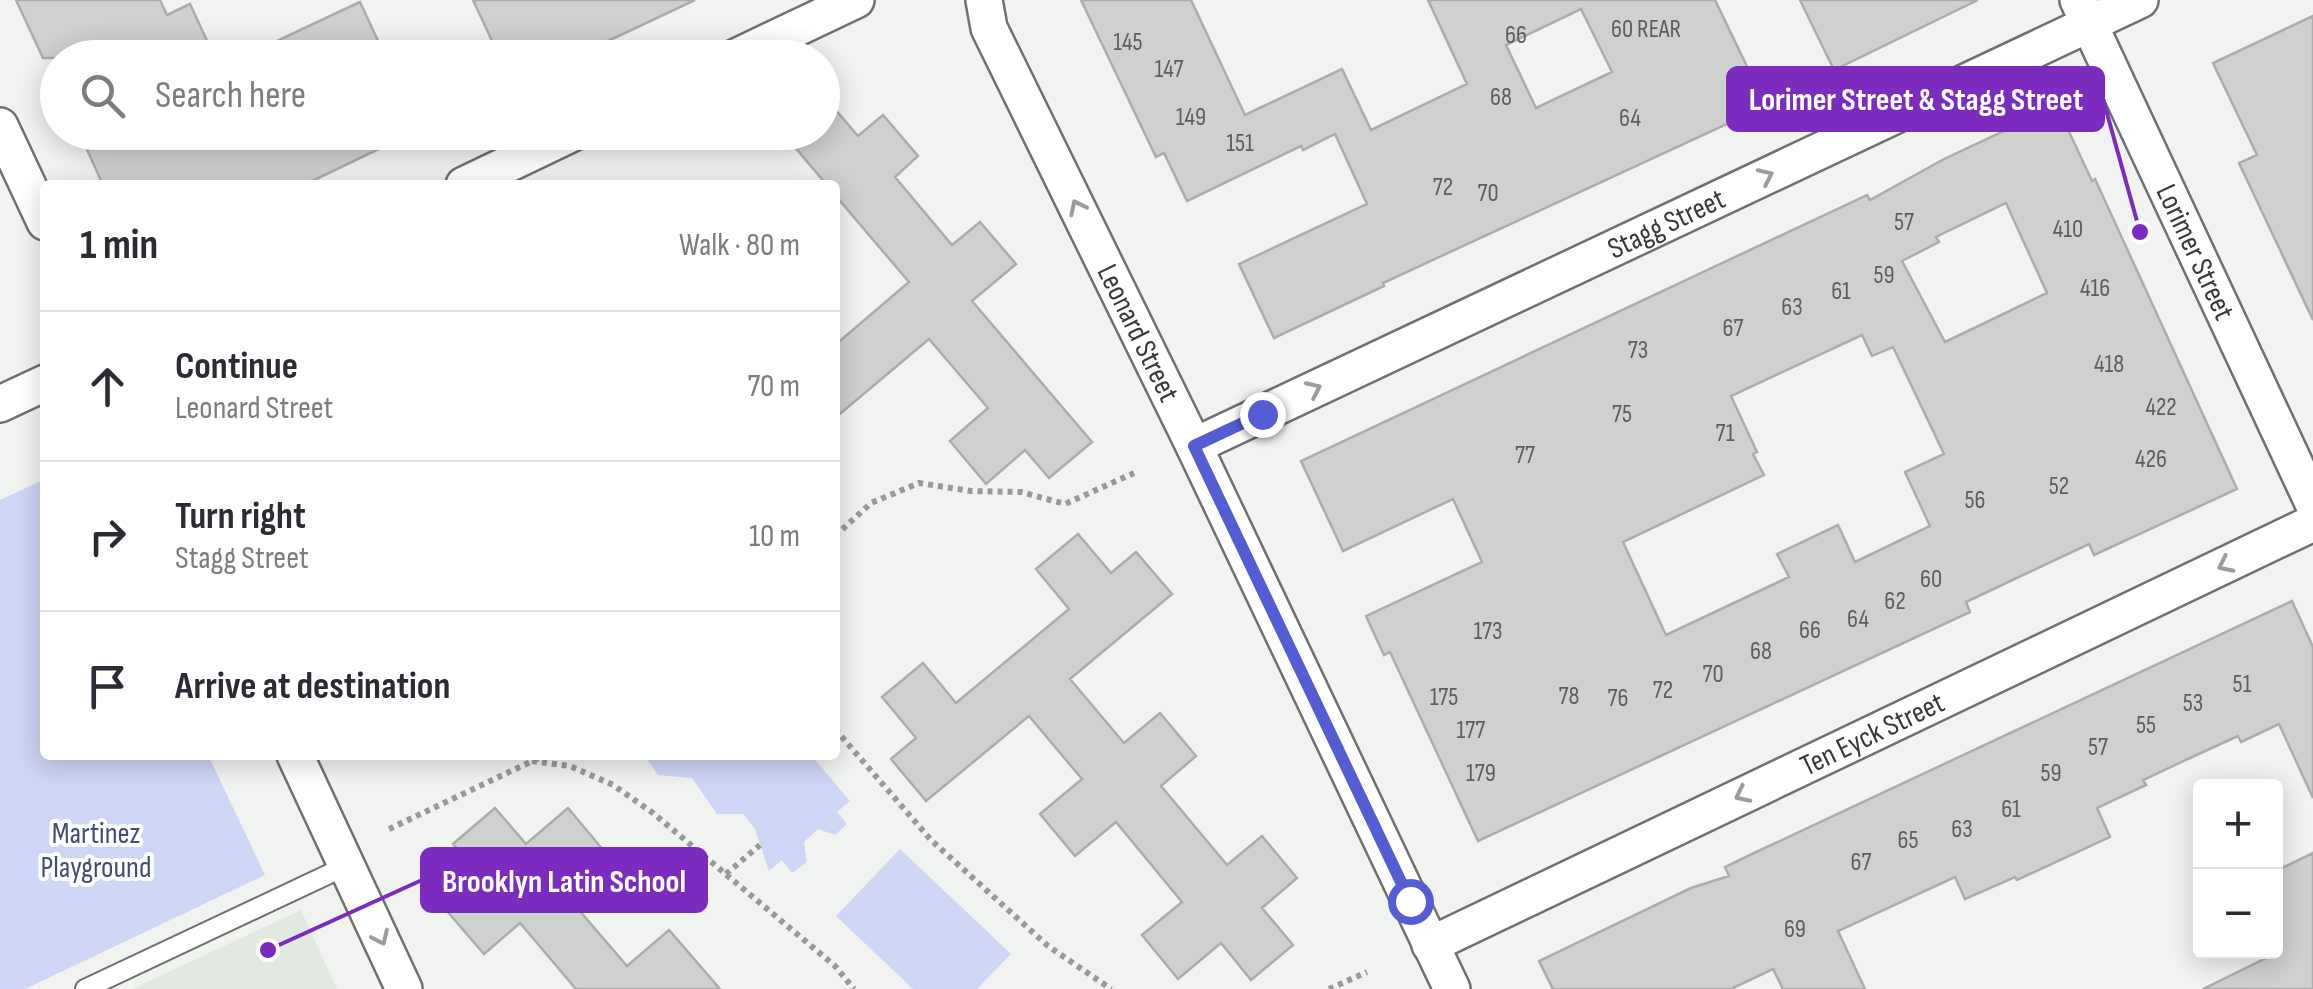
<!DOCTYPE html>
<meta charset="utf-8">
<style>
:root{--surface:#fff;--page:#f7f7f7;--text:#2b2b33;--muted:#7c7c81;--line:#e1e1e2}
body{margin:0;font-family:"Sofia Sans Condensed",sans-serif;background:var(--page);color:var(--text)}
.controls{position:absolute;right:30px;bottom:30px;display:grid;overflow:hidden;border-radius:10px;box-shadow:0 5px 25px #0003}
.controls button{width:90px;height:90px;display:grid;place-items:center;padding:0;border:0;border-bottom:2px solid var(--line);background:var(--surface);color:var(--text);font:50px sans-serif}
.stop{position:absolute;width:30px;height:30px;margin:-22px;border:8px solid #545dd4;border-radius:50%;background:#fff}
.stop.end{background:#545dd4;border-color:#fff;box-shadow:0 2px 10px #0008}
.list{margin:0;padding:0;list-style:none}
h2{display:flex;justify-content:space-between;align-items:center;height:130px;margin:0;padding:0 40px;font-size:42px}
h2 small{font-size:32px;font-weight:400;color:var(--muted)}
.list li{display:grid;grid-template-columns:65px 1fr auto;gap:30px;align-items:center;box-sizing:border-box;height:150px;padding:0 40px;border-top:2px solid var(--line)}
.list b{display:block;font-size:38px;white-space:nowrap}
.list p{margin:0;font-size:32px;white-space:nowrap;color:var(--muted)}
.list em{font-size:32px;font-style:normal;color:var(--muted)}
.icon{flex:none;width:55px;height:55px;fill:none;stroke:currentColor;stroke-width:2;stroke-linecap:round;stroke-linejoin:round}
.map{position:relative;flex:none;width:2313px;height:989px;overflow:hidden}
.search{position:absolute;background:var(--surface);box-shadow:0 5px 25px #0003;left:40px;top:40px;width:800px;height:110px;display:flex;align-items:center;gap:25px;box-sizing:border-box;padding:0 35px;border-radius:55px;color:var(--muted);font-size:38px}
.panel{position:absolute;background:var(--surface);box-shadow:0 5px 25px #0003;left:40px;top:180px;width:800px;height:580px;border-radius:10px}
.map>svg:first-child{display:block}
.built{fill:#e2e9e1}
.green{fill:#ced5f5}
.building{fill:#cfd1cf;stroke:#abadab;stroke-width:2.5;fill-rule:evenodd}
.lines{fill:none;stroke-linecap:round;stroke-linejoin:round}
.lane-casing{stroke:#70716f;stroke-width:22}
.street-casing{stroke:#70716f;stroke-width:40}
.path{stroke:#989a98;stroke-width:6;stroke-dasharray:5 5;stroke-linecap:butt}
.lane{stroke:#fff;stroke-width:18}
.street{stroke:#fff;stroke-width:35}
.oneway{stroke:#9b9c9b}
.route{stroke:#545dd4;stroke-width:12}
.labels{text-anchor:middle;stroke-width:8;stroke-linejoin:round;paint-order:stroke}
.number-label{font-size:25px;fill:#5d5e5d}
.street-label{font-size:30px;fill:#373837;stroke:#fff}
.park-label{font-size:30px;fill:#434b79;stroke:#fff}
.leader{fill:none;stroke:#7b2cbf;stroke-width:4}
.callout-dot{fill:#7b2cbf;stroke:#fff;stroke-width:4}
.callout{fill:#7b2cbf;stroke:#7b2cbf;stroke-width:4}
.callout-label{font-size:32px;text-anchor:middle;font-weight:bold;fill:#fff}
</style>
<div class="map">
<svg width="2313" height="989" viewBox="0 0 2313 989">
<rect width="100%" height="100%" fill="#f1f3f1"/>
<path class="built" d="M301 910 337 989H132Z"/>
<path class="green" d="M45 479V755H208L265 875 25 989H0V500Z
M644 755H811L850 801 837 812 847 824 835 835 818 829 804 842 807 862 792 873 782 860 769 871 755 829 743 814H717L692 778 658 775Z
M900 849 1011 954 977 989H913L836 916Z"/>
<path class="building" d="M16 0H160L167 15 190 4 215 58H43Z
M473 0H695L572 58H500Z
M1081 0H1191L1245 115 1342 69 1371 130 1467 84 1428 0H1715L1766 106 1383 283 1384 286 1274 338 1239 264 1367 204 1335 134 1303 150 1301 146 1187 201 1164 153 1156 157ZM1581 9 1612 72 1536 108 1506 45Z
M1800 0H1978L1834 70Z
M360 2 386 58H241L313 24Z
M2313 16V320L2239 163 2257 155 2213 63Z
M822 94 858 136 883 115 918 156 895 177 952 245 980 222 1016 264 972 301 1092 442 1049 478 1025 450 986 484 950 441 988 408 929 339 835 418V345L909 282 835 195V185H827L782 132H822Z
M2057 106 2092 181 2095 179 2237 489 2094 555 2089 544 1966 602 1970 612 1478 841 1390 652 1384 655 1366 616 1482 562 1453 499 1343 551 1301 461 1867 195 1870 200 1944 159ZM2006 203 2047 293 1945 342 1902 261 1939 242 1936 237ZM1862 335 1872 356 1893 347 1944 454 1905 472 1930 526 1855 562 1838 525 1777 554 1789 577 1666 635 1623 542 1764 475 1753 454 1757 452 1731 396Z
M79 132H414L304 185H103Z
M1078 534 1111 573 1136 552 1172 594 1070 679 1124 743 1160 713 1196 756 1161 786 1227 865 1262 836 1297 878 1262 908 1293 945 1251 980 1221 943 1178 979 1142 935 1182 902 1116 822 1075 856 1040 814 1082 779 1029 716 926 801 891 759 916 738 882 697 923 663 956 703 1069 609 1036 569Z
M2292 601 2313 647V798L2279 724 2241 742 2238 736 2190 758 2143 780 2146 785 2097 808 2110 837 2017 880 2015 877 1965 899 1955 877 1838 931 1865 989H1783L1773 969 1731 989H1553L1539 961 1691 888 1729 876 1725 867 1754 853Z
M495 808 526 844 568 808 604 851 560 888 627 966 669 930 720 989H576L520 923 484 954 446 910 483 879 453 844Z
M2313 853V989H2203L2276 953V871Z"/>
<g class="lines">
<g class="lane-casing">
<path id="lane" d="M85 989 346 866"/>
</g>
<g class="street-casing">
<g id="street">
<path id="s1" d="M984 0 989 28 1194 446 1452 989"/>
<path id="s2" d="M2078 0 2313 503"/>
<path d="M734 58 856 0"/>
<path d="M0 126 45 222"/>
<path d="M464 185 575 132"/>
<path d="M0 404 45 383"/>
<path id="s3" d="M1194 446 2140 0"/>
<path d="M295 755 404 989"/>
<path id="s4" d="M1430 945 2313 523"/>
</g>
</g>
<path class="path" d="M835 536 871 503 919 483 971 491 1021 492 1065 504 1134 473
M835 729 931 840 1048 946 1111 989
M532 761 570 766 613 785 653 813 835 966 854 989
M389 829 545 755
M726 874 760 845
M1329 989 1367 972"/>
<use href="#lane" class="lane"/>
<use href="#street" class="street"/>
</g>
<defs><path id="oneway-chevron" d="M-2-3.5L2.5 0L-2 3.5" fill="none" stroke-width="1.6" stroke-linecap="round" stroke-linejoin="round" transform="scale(2.5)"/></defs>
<g class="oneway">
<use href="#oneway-chevron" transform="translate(1766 176) rotate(-25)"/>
<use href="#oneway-chevron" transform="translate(1077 207) rotate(-116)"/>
<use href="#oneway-chevron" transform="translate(1314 389) rotate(-25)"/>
<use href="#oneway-chevron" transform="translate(2225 565) rotate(154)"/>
<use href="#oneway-chevron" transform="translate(1742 795) rotate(154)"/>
<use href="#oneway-chevron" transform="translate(381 938) rotate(65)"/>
</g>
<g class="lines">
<path class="route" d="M1262 414 1194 446 1410 901"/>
</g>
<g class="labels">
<g class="number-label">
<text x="1646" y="37">60 REAR</text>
<text x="1516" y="43">66</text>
<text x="1128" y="50">145</text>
<text x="1169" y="77">147</text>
<text x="1501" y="105">68</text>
<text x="1191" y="125">149</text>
<text x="1630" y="126">64</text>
<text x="1240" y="151">151</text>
<text x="1443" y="195">72</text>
<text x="1488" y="201">70</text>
<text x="1904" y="230">57</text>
<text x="2068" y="237">410</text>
<text x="1884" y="283">59</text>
<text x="2095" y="296">416</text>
<text x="1841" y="299">61</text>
<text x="1792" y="315">63</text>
<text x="1733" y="336">67</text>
<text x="1638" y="358">73</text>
<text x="2109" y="372">418</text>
<text x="2161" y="415">422</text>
<text x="1622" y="422">75</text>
<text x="1725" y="441">71</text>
<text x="1525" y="463">77</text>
<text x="2151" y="467">426</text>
<text x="2059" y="494">52</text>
<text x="1975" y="508">56</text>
<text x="1931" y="587">60</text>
<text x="1895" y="609">62</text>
<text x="1858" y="627">64</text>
<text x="1810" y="638">66</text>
<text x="1488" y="639">173</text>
<text x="1761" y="659">68</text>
<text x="1713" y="682">70</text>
<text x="2242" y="692">51</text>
<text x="1663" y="698">72</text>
<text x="1569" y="704">78</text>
<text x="1444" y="705">175</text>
<text x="1618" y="706">76</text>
<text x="2193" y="711">53</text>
<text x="2146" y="733">55</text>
<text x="1471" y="738">177</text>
<text x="2098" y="755">57</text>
<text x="1481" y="781">179</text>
<text x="2051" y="781">59</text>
<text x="2011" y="817">61</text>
<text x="1962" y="837">63</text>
<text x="1908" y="848">65</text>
<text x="1861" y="870">67</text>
<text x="1795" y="937">69</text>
</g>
<g class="street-label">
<text dy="10" stroke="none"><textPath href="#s3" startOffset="522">Stagg Street</textPath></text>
<text dy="10" stroke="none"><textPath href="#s2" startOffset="278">Lorimer Street</textPath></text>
<text dy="10" stroke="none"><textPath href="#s1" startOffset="368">Leonard Street</textPath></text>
<text dy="10" stroke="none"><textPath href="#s4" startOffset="490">Ten Eyck Street</textPath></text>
</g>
<g class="park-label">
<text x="96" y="843">Martinez<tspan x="96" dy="34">Playground</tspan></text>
</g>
</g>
<path class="leader" d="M2140 232L2103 99M268 950L422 880"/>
<g class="callout-dot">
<circle cx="2140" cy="232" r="10"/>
<circle cx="268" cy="950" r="10"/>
</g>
<g class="callout">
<rect x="1728" y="68" width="375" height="62" rx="10"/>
<rect x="422" y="849" width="284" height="62" rx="10"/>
</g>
<g class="callout-label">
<text x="1916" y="110">Lorimer Street &amp; Stagg Street</text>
<text x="564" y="892">Brooklyn Latin School</text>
</g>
</svg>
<div class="controls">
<button>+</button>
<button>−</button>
</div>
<div class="stop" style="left:1410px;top:901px"></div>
<div class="stop end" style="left:1262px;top:414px"></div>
<div class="search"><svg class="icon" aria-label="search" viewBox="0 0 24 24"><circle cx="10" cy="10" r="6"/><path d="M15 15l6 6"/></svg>Search here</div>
<section class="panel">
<h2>1 min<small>Walk · 80 m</small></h2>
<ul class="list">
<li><svg class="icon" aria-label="ahead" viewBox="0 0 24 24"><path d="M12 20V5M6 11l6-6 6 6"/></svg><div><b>Continue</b><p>Leonard Street</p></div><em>70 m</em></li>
<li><svg class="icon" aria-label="right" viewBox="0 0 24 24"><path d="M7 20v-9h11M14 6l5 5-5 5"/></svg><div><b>Turn right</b><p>Stagg Street</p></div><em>10 m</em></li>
<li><svg class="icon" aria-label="arrive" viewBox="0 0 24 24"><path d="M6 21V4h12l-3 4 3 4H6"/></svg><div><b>Arrive at destination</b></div></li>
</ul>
</section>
</div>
